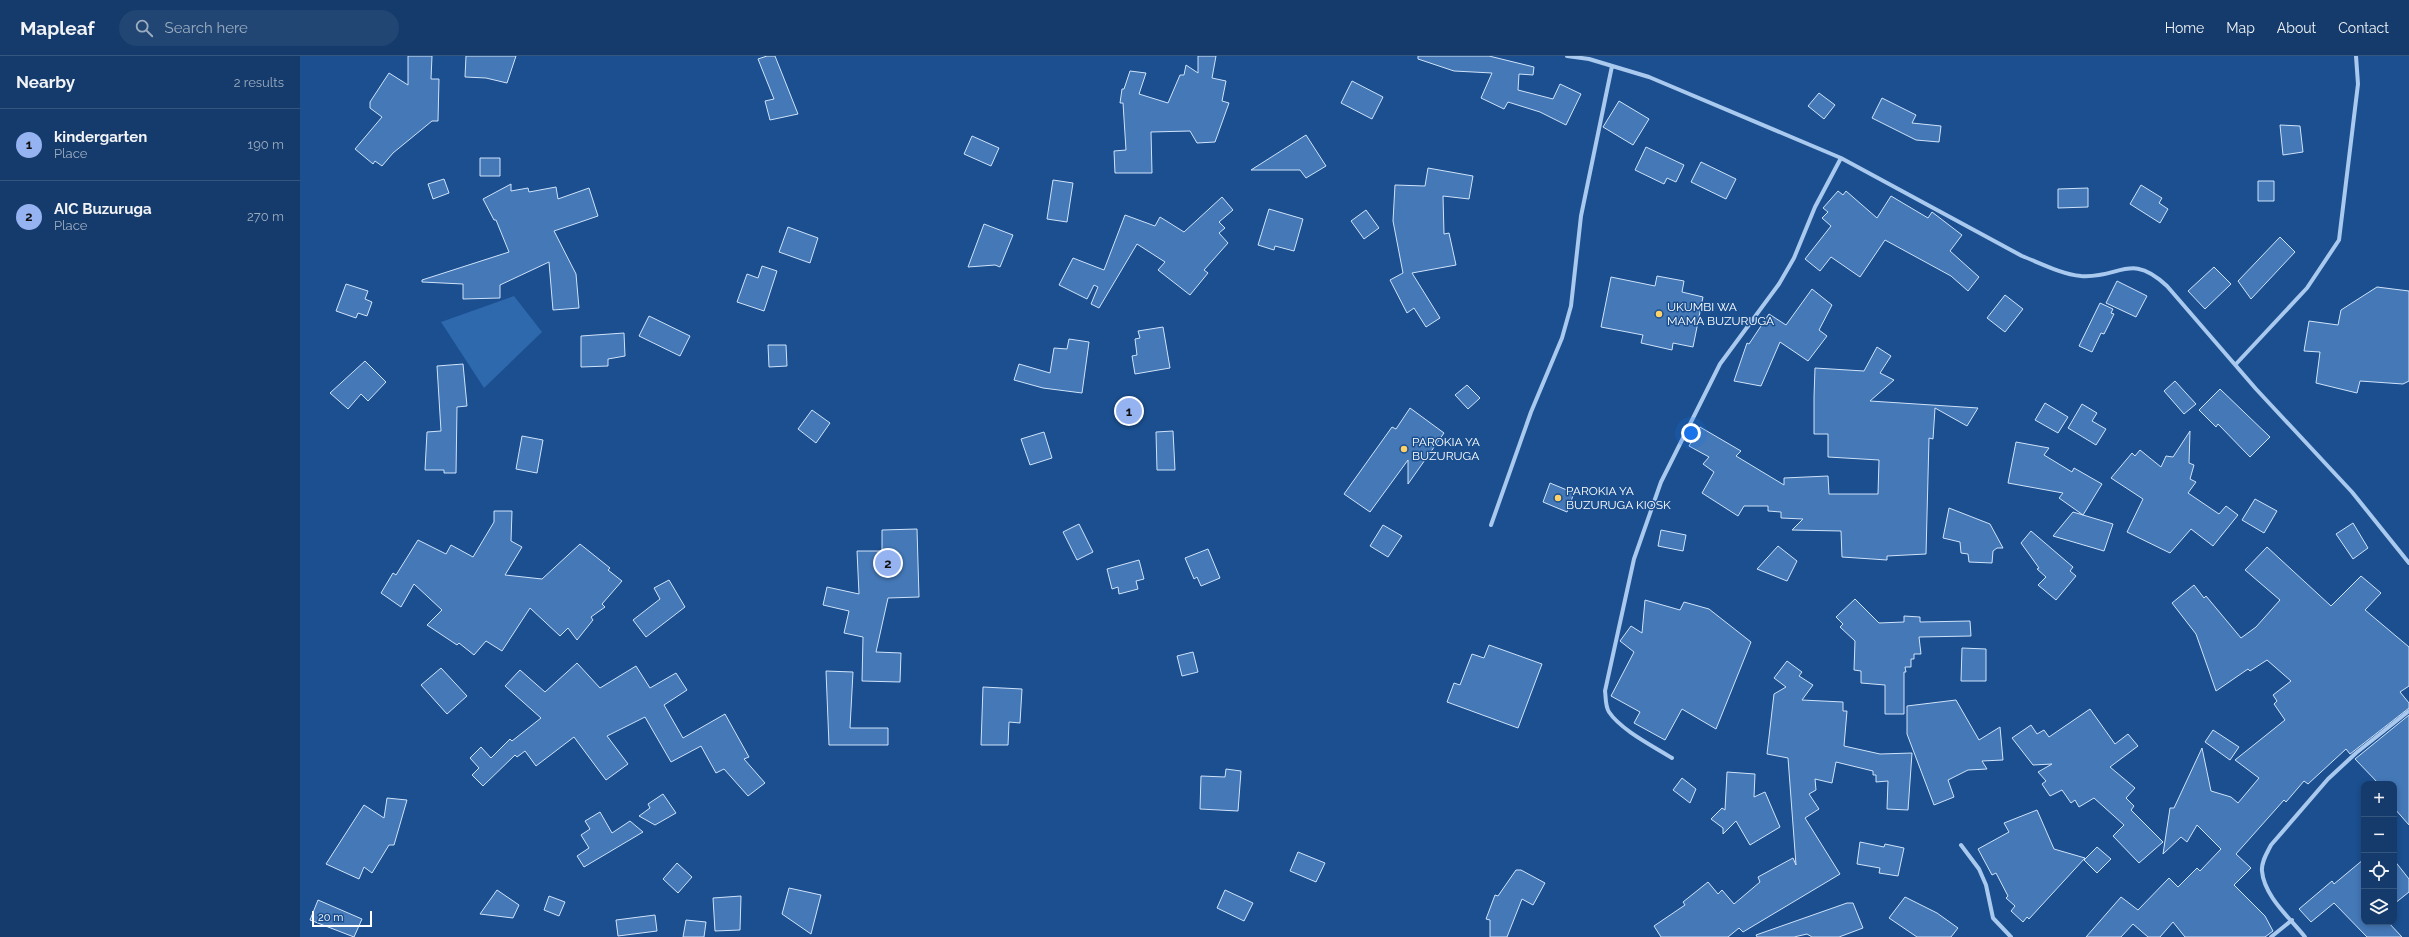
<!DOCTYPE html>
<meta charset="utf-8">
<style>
:root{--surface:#143b6b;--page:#214673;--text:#f1f3f6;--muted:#9dadc1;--line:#33557e;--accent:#95b2f1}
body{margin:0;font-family:Raleway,sans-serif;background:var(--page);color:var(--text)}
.controls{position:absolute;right:12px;bottom:12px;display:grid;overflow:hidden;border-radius:8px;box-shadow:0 2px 6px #0003}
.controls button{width:36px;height:36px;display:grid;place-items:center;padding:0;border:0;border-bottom:1px solid var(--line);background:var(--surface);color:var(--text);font:20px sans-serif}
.scale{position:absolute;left:12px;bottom:10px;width:60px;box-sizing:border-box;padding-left:4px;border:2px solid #fff;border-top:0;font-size:11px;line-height:14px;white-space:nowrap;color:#fff;-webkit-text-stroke:3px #1b4f8f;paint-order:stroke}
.you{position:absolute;left:1391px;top:377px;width:14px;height:14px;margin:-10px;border:3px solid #fff;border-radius:50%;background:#1a73e8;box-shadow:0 0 0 6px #1a73e833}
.badge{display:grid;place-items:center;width:26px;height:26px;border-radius:50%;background:var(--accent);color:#111;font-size:13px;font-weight:700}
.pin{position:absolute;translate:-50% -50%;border:2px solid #fff;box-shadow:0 1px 4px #0006}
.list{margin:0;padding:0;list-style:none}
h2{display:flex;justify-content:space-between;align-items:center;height:52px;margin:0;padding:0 16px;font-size:17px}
h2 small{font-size:13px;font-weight:400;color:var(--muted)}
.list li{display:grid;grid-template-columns:26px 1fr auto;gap:12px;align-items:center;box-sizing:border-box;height:72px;padding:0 16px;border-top:1px solid var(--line)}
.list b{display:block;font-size:15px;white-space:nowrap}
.list p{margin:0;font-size:13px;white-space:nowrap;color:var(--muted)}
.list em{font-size:13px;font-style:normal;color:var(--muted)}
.icon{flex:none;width:22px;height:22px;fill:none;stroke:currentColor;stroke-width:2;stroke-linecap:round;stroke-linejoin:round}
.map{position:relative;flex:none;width:2109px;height:881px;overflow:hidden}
header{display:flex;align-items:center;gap:24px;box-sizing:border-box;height:56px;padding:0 20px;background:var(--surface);border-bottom:1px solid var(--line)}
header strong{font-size:19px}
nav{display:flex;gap:22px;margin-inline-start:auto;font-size:14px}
.search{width:280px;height:36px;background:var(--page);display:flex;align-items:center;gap:10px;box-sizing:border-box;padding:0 14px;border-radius:22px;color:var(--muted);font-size:15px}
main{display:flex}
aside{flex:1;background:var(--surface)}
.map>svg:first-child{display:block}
.green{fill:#2e69ad}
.building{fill:#4478b7;stroke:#cfe3fa}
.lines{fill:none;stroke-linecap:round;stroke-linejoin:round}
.street{stroke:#a9c9ee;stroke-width:4}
.poi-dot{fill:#ffd166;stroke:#1b4f8f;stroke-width:1.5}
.labels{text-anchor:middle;stroke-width:3;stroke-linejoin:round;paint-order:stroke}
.poi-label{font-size:12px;fill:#fff;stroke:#1b4f8f;text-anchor:start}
</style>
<header>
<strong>Mapleaf</strong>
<div class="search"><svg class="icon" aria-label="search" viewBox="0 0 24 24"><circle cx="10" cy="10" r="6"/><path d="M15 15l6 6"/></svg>Search here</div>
<nav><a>Home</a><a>Map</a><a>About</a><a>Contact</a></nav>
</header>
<main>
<aside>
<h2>Nearby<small>2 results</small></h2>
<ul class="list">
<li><span class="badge">1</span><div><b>kindergarten</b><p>Place</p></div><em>190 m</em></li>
<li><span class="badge">2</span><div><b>AIC Buzuruga</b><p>Place</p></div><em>270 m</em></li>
</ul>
</aside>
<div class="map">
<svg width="2109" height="881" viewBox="0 0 2109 881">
<rect width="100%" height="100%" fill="#1b4f8f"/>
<path class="green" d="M214 240 242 276 184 332 141 266Z"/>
<path class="building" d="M108 0H132L131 23H139L138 65H132L93 97 82 110 75 105 73 108 55 93 82 61 70 52V46L89 17 108 29Z
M166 0H216L207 27 186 22 165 21Z
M467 0H475L498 58 470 64 465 45 474 43 458 3Z
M898 0H916L912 22 926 25 922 45 929 47 915 86 897 87 890 75 851 76 852 117H815L814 95 826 94 823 47H820L822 33H824L830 15 846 17 839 38 868 47 880 19H884L886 9 898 17Z
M1118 0H1189L1234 11 1233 19 1219 18 1218 34 1253 43 1260 28 1281 38 1266 69 1240 56 1208 46 1204 53 1181 42 1192 17 1154 15 1118 3Z
M1052 25 1083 41 1072 63 1041 47Z
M1519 37 1535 49 1524 63 1508 50Z
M1582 42 1616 59 1612 67 1641 70 1639 86 1616 84 1572 62Z
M1319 45 1349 63 1333 89 1303 71Z
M1980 69 2000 70 2003 96 1983 99Z
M1006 79 1026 110 1006 122 1000 114H951Z
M672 80 699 92 691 110 664 98Z
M1346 91 1384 109 1376 126 1367 122 1364 128 1335 114Z
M180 102H200V120H180Z
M1401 106 1436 123 1426 143 1391 126Z
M1128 112 1173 120 1169 143 1143 140 1144 178 1149 177 1156 209 1112 217 1140 262 1126 271 1114 252 1107 257 1090 224 1103 217 1093 165 1095 129 1125 130Z
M144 123 149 137 133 143 128 128Z
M753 124 773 127 767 166 747 163Z
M1958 125H1974V145H1958Z
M211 128V135L228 132 229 136 256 131 258 143 289 132 298 160 254 175 276 218 279 252 253 254 249 206 200 229V242L163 243V228L122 226V224L209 196 196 164H194L183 143Z
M1841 129 1862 142 1859 147 1868 153 1860 167 1830 148Z
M1788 132V151L1758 152V133Z
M1538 135 1543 139 1546 135 1577 162 1591 140 1628 162 1632 156 1662 179 1650 195 1679 221 1668 235 1651 220 1585 184 1560 221 1531 201 1520 215 1505 203 1531 170 1522 162 1528 156 1523 152Z
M922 141 933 154 919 166 925 172 919 177 928 187 904 214 908 217 890 239 858 214 865 206 837 188 799 252 791 248 798 231 794 229 787 243 759 229 773 202 804 214 825 159 855 170 860 161 884 176Z
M969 153 1003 163 994 195 975 190 974 194 958 189Z
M1066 154 1079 172 1064 183 1051 165Z
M684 168 713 179 700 211 695 209 668 211Z
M488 171 518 182 510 207 479 196Z
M1980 181 1995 196 1951 243 1938 225Z
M462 210 477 215 464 255 437 246 447 218 458 222Z
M1914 211 1931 228 1905 253 1888 235Z
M1357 220 1384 225 1382 236 1403 241 1393 291 1373 287 1372 294 1341 287 1343 279 1301 271 1311 221 1355 230Z
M1817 225 1847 240 1836 261 1806 247Z
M46 228 68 235 65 243 72 246 67 260 58 257 56 262 36 255Z
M2077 231 2109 235V325L2103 328 2060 325 2057 337 2016 327 2020 296 2004 295 2009 265 2038 269 2041 254Z
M1512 233 1532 249 1519 274 1527 280 1508 305 1480 286 1461 330 1434 325 1447 287 1449 288 1469 258 1486 269Z
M1705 239 1723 253 1705 276 1687 262Z
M1800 247 1813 253 1811 257 1814 258 1804 278 1801 277 1792 296 1779 290Z
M349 260 390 280 380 300 339 280Z
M863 271 870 312 835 318 832 300 837 299 835 283 840 282 838 275Z
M324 277 325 300 308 303V310L281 311V280Z
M769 283 789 286 782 337 743 332 714 324 719 308 750 317 754 292 767 293Z
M468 289H486L487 310 469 311Z
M1577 291 1591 300 1580 317 1594 324 1570 345 1678 352 1667 370 1635 352 1633 383 1629 382 1626 498 1587 500V504L1542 501 1541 475 1492 474 1503 463 1481 462V456L1468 455V450H1444L1438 460 1402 437 1414 416 1403 408 1409 401 1389 390 1400 371 1441 395 1436 400 1484 429V422L1528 420 1529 438H1578L1579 404 1528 401V378H1514V341L1515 312 1564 315Z
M65 305 86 326 68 345 61 338 48 353 30 337Z
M163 308 167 350 157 351 156 417H144V414H125L127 376 141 375 137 310Z
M1875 325 1896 348 1884 358 1864 335Z
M1167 329 1180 342 1168 353 1155 339Z
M1920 333 1970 381 1950 401 1918 368 1916 371 1899 354Z
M1745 347 1768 361 1758 377 1735 364Z
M1782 348 1797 357 1792 365 1806 373 1796 389 1768 372Z
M1110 352 1144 377 1108 428V404L1070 456 1044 438 1092 371 1096 373Z
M512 354 530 367 516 387 498 373Z
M873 375 875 414H857L856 376Z
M1890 375 1889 407 1894 409 1890 423 1896 426 1888 437 1919 458 1926 450 1938 459 1913 490 1891 473 1870 497 1827 476 1843 443 1811 422 1832 397 1835 400 1840 394 1861 411 1866 400 1873 401Z
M744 376 752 402 730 409 721 383Z
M222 380 243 384 237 417 216 413Z
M1716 386 1749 392 1744 399 1772 416 1774 412 1802 428 1783 459 1813 468 1804 495 1753 480 1773 456 1783 459 1759 442 1763 437 1708 427Z
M1250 427 1274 437 1267 456 1243 446Z
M1955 443 1977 455 1964 477 1942 464Z
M1649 452 1690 468 1703 492H1697L1693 495 1692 507 1669 506 1668 498 1661 497 1660 486 1643 482Z
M194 455H212L211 485 222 491 205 519 242 523 280 488 310 512 308 514 322 525 302 548 305 551 291 561 293 564 277 584 268 572 260 580 230 552 202 595 186 585 174 599 159 587 157 589 127 569 142 554 114 528 101 551 81 537 93 517 96 519 118 484 146 498 151 489 173 501 194 466Z
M2053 467 2068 492 2053 503 2036 478Z
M779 468 793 496 777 504 763 476Z
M1083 469 1102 480 1088 501 1070 490Z
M617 473 619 541 588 542 576 596 601 597 600 626 562 625 563 581 544 577 549 555 523 549 527 531 559 538 557 495H582V474Z
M1361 474 1386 479 1383 495 1358 490Z
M1731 475 1773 511 1770 515 1776 520 1756 544 1738 529 1746 521 1737 513 1739 512 1721 487Z
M1478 490 1497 505 1487 525 1457 513Z
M1967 491 2031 550 2061 520 2081 537 2065 554 2109 591V630L2100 636 2109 647V652L2050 698 2046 693 2008 728 2004 725 1986 746 1984 744 1936 798 1951 812 1934 829 1965 860 1973 875 1965 881H1885L1873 866 1860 881H1848L1833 868 1821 881H1786L1821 841 1838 854 1869 822 1878 831 1897 812 1900 815 1921 793 1897 769 1887 786 1881 781 1863 798 1870 752H1874L1902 692 1911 735 1931 741 1938 747 1959 722 1935 704 1985 664 1974 648 1977 645 1973 639 1991 625 1967 604 1950 615 1948 613 1916 635 1896 578 1872 547 1894 529 1904 542 1906 540 1941 582 1956 571 1980 544 1945 514Z
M908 493 920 522 901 530 897 521 894 523 885 502Z
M839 504 844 523 836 525 838 533 819 538 818 531 812 533 807 513Z
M369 524 385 551 346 581 333 564 360 543 354 532Z
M1555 543 1579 567 1604 566V560L1620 561V566L1670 565 1671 580 1619 581 1621 598H1614V603H1611V611H1605L1606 616H1604V658H1585V629L1561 627V615L1554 614 1555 585 1540 571 1543 568 1536 561Z
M1345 544 1380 554 1384 546 1409 553 1451 586 1416 673 1382 653 1365 684 1334 667 1340 656 1311 640 1334 596 1320 585 1331 570 1342 577Z
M1189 589 1242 608 1218 672 1147 646 1154 627 1160 629 1172 598 1184 602Z
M1662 592 1686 593V625H1661Z
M893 596 898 616 882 620 877 600Z
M1487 605 1502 616 1499 620 1513 629 1502 644 1543 646V655H1547L1544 690 1580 698 1612 697 1608 754 1587 753 1588 725 1576 726V719H1573V715L1536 706 1532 727 1515 723 1516 734 1509 738 1519 753 1505 762 1540 818 1443 876 1439 872 1428 881H1361L1354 870 1385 849 1383 846 1408 826 1418 838 1422 834 1434 848 1460 826 1458 821 1493 802 1496 809 1488 702 1467 698 1474 638 1486 631 1474 622Z
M277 607 300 632 336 610 350 632 376 617 387 634 364 649 383 682 425 658 449 701 444 703 465 727 448 740 424 713 416 717 401 690 371 706 345 661 307 680 328 708 306 724 274 681 236 710 225 695 217 701 215 699 183 730 172 719 179 712 170 702 181 691 191 702 210 683 212 685 241 662 205 630 220 614 245 636Z
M141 612 167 640 147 658 121 629Z
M526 615 553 616 550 672H588V689H529Z
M683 631 722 633 720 667 709 666 708 689H681Z
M1656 644 1679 684 1700 671 1703 704 1682 705 1687 713 1668 714 1648 724 1654 741 1634 749 1607 678V650Z
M1790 653 1815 688 1828 678 1838 690 1810 711 1835 732 1826 742 1834 750 1831 754 1863 786 1839 807 1813 780 1824 769 1794 742 1779 751 1775 744 1771 747 1762 734 1750 740 1742 728 1746 725 1738 716 1752 708 1733 709 1712 682 1731 669 1737 678 1744 674 1749 681Z
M2109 659V769L2094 752V728H2079L2055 703Z
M1913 674 1939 691 1930 704 1905 686Z
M926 713 941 715 938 755 900 753 901 720 925 721Z
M1427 716 1455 718 1454 741 1465 736 1480 771 1450 789 1436 765 1423 778V772L1411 763 1422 752 1425 754Z
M1382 722 1396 733 1390 747 1373 734Z
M363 738 376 757 355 769 339 760 350 752 348 748Z
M87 742 107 744 94 789H89L72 817 64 811 59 823 26 808 64 749 84 762Z
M1737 754 1754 793 1785 802 1729 863 1727 861 1723 866 1711 855 1715 850 1706 842 1708 840 1696 817 1692 819 1678 793 1709 776 1704 767Z
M300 756 312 777 330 765 343 776 284 811 277 800 289 792 281 779 290 773 285 765Z
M1560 786 1584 791 1585 788 1604 792 1598 820 1579 817 1580 812 1557 808Z
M1797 791 1811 803 1797 817 1784 804Z
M998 796 1025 807 1016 826 990 815Z
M2064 803V866H2088L2102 881H2067L2034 847 2011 866 1999 853 2032 825 2034 828Z
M2094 804 2109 823V836L2094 848Z
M377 807 392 821 378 837 363 823Z
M1216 814H1221L1245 827 1233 849 1222 843 1207 881H1190V864L1186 863 1195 839 1198 840Z
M489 832 521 839 511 878 482 858Z
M197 834 219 849 213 862 180 858Z
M925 834 953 847 944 865 917 852Z
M249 840 265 846 259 860 244 854Z
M441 840 440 874 415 875 413 842Z
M1605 841 1637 857 1658 872 1651 881H1617L1589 862Z
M18 844 62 863 54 881 10 864Z
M1547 847H1553L1563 872 1539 881H1512L1507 878 1494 881H1457L1456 879Z
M355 859 357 875 318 880 316 864Z
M386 864 406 866 404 881H383Z"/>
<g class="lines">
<path class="street" d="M1267 0 1289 3 1349 21 1541 102 1722 200C1740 207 1761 218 1781 220 1820 223 1830 195 1867 230L1956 333 2052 436 2109 507
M1936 308 2007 232 2039 184 2058 28 2056 0
M1191 469 1231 356 1262 282 1271 250 1281 160 1312 10
M1372 702C1353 690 1321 674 1309 656 1305 650 1306 641 1305 635L1334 503 1361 426 1420 308 1479 228 1494 202 1515 151 1541 102
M1661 789 1679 813 1686 829 1693 862 1711 881
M1971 881 1992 864
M2005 881C1990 862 1964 840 1962 815 1961 806 1967 797 1971 789L2028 723 2056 697 2109 655"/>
</g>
<g class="poi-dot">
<circle cx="1359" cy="258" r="4"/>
<circle cx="1104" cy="393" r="4"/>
<circle cx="1258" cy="442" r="4"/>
</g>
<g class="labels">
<g class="poi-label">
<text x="1367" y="255">UKUMBI WA<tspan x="1367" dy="14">MAMA BUZURUGA</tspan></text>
<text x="1112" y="390">PAROKIA YA<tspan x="1112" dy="14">BUZURUGA</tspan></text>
<text x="1266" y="439">PAROKIA YA<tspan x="1266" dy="14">BUZURUGA KIOSK</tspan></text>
</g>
</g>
</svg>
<div class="controls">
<button>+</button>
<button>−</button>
<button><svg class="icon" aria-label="locate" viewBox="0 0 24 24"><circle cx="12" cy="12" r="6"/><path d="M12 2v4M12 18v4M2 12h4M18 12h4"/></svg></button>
<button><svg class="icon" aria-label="layers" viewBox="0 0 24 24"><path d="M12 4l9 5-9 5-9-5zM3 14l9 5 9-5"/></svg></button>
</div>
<div class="scale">20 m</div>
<div class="you"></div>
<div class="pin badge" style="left:829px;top:355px">1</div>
<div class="pin badge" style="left:588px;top:507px">2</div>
</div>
</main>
